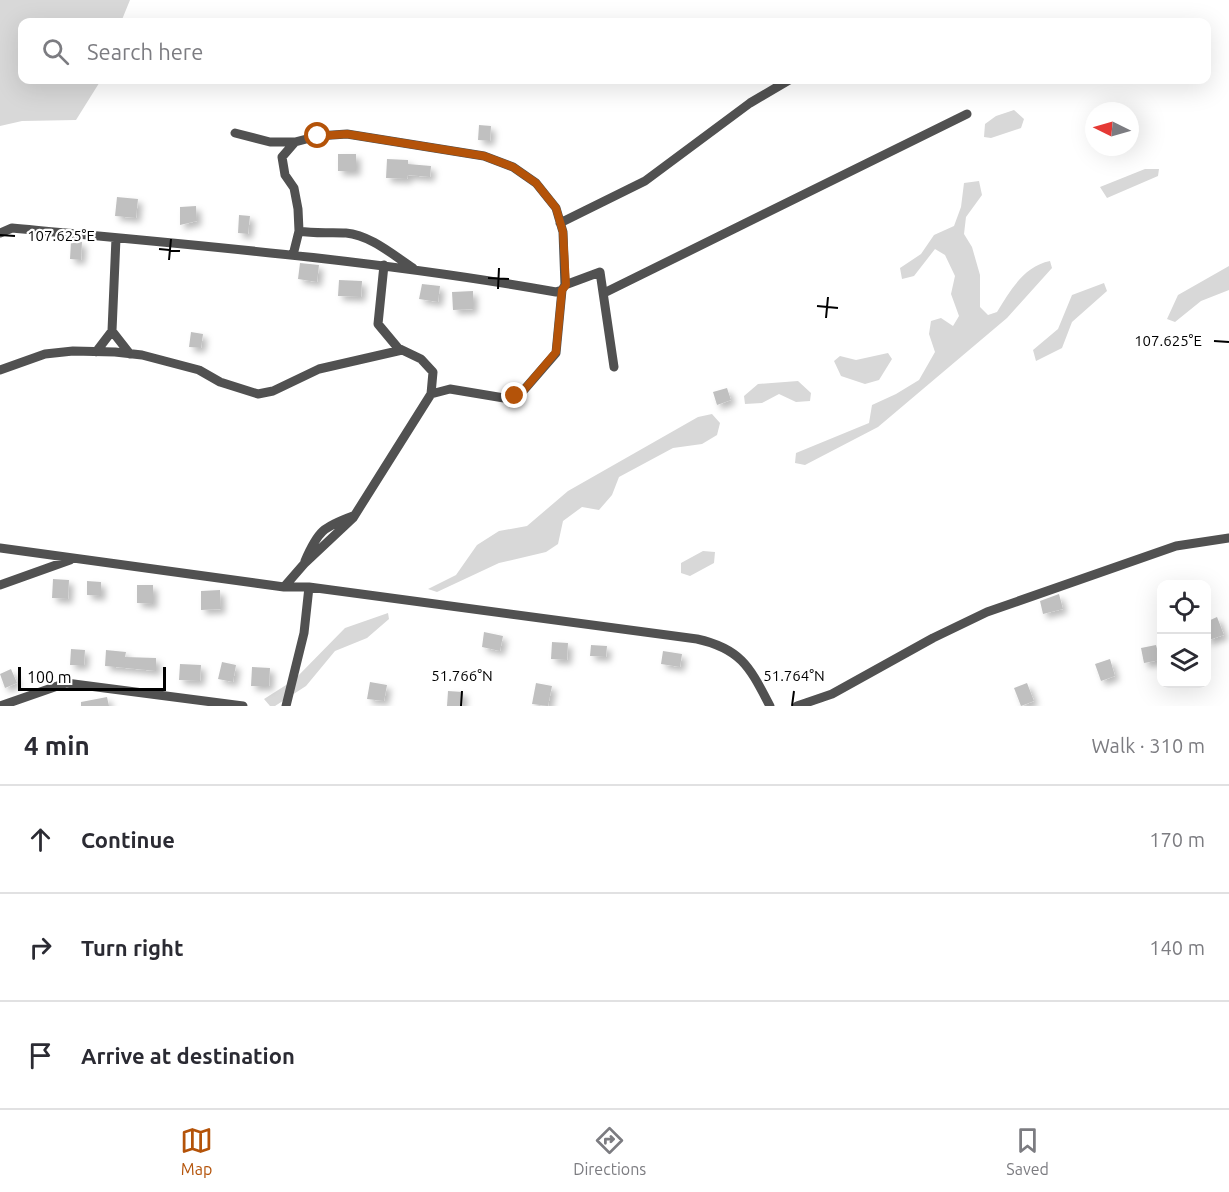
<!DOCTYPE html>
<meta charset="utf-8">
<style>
:root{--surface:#fff;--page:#f2f2f3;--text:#2b2b33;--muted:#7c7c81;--line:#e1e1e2;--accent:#b45309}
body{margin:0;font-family:Ubuntu,sans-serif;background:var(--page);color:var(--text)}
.controls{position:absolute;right:18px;bottom:18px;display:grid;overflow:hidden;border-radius:12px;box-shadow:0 6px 24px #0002}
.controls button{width:54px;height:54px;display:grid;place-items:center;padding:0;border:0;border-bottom:2px solid var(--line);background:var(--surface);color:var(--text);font:30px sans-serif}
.compass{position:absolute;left:1085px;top:102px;width:54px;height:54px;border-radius:50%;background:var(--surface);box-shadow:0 6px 24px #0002;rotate:275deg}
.scale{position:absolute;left:18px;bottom:15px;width:148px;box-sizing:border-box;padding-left:6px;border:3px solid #000;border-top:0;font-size:16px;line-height:21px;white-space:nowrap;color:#000;-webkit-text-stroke:4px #fff;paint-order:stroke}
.stop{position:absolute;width:18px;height:18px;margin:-14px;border:4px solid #b45309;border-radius:50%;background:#fff}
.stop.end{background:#b45309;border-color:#fff;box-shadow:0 2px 6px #0008}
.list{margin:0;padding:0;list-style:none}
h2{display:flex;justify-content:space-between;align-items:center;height:78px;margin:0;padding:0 24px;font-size:26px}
h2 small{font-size:20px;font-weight:400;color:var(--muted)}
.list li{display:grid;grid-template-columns:39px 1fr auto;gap:18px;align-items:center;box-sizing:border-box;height:108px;padding:0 24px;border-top:2px solid var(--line)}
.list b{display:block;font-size:22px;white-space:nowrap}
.list em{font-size:20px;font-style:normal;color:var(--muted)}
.icon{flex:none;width:33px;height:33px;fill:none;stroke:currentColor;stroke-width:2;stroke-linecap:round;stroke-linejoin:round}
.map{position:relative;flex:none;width:1229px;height:706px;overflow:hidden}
.search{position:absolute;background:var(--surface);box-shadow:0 6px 24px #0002;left:18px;right:18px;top:18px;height:66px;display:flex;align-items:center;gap:15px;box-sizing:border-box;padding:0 21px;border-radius:12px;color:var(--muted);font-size:22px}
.sheet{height:402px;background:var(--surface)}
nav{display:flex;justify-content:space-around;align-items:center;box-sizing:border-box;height:84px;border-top:2px solid var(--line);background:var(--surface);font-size:16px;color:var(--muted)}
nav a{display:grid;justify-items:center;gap:3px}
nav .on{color:var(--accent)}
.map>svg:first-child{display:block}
.green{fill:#d8d8d8}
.building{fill:#c0c0c0;filter:url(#shadow)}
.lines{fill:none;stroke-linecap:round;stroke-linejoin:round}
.street{stroke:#515151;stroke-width:9}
.route{stroke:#b45309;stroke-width:8}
.ticks{fill:none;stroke:#000;stroke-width:2}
.ticks-label{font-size:15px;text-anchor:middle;fill:#000;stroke:#fff;stroke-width:4.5;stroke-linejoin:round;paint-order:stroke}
</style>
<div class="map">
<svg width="1229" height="706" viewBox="0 0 1229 706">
<defs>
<filter id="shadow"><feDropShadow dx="4.5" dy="4.5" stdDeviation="3" flood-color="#0004"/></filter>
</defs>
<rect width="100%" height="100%" fill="#fff"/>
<path class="green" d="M0 0H130L121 22H22V80H101L76 120 22 121 0 126Z
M1014 110 1024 119 1021 128 991 138 984 137 985 124 996 116Z
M1145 169H1159L1158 176 1107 198 1100 187Z
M979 181 982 195 966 217 964 234 972 247 980 275V307L988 315 997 312C1010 291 1024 266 1050 261L1052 268 1007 318 878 427 805 465 795 463 796 453 869 423 872 405 896 394 919 380 935 352 929 334 931 321 941 318 953 326 959 316 951 294 955 276 945 255 935 249 914 276 902 279 900 268 921 254 934 235 954 226 961 207 964 183Z
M1229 266V290L1201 301 1175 322 1167 319 1178 295Z
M1104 283 1107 291 1072 322 1062 348 1036 361 1033 350 1058 329 1072 295Z
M888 353 892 359 879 380 865 384 841 376 834 361 840 356 856 360Z
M798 381 811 393 810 401 796 402 779 394 762 403 745 404 744 396 758 384Z
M712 414 720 423 717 435 702 444 673 448 619 477 612 495 599 510 582 507 563 521 558 544 546 552 499 563 437 592 428 589 456 575 477 545 499 531 527 526 568 491 698 417Z
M703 551 715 552 714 563 690 576 681 573V563Z
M388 613 389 619 367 638 335 651 306 686 275 706H270L264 699 294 680 345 628Z"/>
<path class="building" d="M479 125 491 126 490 141 478 140Z
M338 154H356V171H338Z
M387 159 408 160V164L431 166 430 177 408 175 407 179 386 178Z
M117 197 138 199 136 218 115 216Z
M196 206 197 221 180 225V207Z
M239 215 250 216 248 234 238 233Z
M71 241 82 242 81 260 70 259Z
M300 263 319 265 317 282 298 279Z
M339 280 362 281 361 297 338 296Z
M422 284 440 286 438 302 419 299Z
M473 291V309L453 310 452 292Z
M191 332 203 334 201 348 189 347Z
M727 388 731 400 717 405 713 392Z
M53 579 69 580 68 599 52 598Z
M87 581 101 582V596L87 595Z
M137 585H153V604L137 603Z
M220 590 221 609 201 610V591Z
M1059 594 1063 609 1043 614 1040 601Z
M1217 617 1224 635 1206 641V622Z
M484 632 503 636 500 651 482 647Z
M552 642 568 643 567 660 551 659Z
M591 645 607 646 606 657 590 656Z
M1156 645 1160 660 1144 663 1141 648Z
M71 649 85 650 84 665H70Z
M106 650 126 652 125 657 156 658V671L105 666Z
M663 651 682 654 680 667 661 664Z
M1110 659 1115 676 1101 681 1095 664Z
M222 662 236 665 233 682 218 679Z
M180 664 201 665 200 681 179 680Z
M252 667 270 668 269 686H251Z
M11 669 17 683 5 688 0 674Z
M370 682 387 685 384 701 367 699Z
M536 683 552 686 548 706 532 704Z
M1027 683 1034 701 1021 706 1014 688Z
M448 691 463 692 462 706H447Z
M107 697 109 706H81V702Z"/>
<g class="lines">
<path class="street" d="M560 223 645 181 750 103 789 80
M299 231C315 234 330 232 346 233 370 235 393 255 413 268
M0 233 12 228C194 245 376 260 556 292L562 290 565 285 563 232 556 208 536 183 513 167 484 156 347 134 318 136 295 142H270L235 133
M293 255 299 231 298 209 294 188 285 175 282 157 295 142
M565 285 600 272 614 367
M604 293 967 114
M112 331 130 354
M96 352 112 331 116 238
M0 370 45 354 73 351 115 352 142 355 199 370 220 382 258 394 273 391 319 369 402 350
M431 394 450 389 504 398 515 396 523 391 556 353 562 290
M0 548 284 587H309L697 639C742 649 750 668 770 706
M305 561C318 531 323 527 353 516
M0 585 70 560
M284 587 304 564 353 518 431 394 433 372 421 359 398 348 378 324 384 265
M0 706 66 683 243 706
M286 706 304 633 309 587
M797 706 832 694 933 638 987 612 1176 546 1229 538"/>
</g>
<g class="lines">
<path class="route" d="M318 136 347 134 484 156 513 167 536 183 556 208 563 232 566 285 562 290 556 352 523 391 515 396"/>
</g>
<path class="ticks" d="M0 235 15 236M159 249 180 251M169 260 171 239M488 278 509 279M498 289 499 268M817 306 838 308M826 318 828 297M1214 341 1229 342M461 706 462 691M792 706 794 691"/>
<g class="ticks-label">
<text x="61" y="241">107.625°E</text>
<text x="1168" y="346">107.625°E</text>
<text x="462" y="681">51.766°N</text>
<text x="794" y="681">51.764°N</text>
</g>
</svg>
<div class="controls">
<button><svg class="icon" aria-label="locate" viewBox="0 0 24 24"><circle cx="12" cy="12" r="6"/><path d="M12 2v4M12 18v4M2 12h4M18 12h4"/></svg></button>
<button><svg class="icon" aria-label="layers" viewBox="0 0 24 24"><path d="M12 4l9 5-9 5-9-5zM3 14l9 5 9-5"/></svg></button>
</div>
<svg class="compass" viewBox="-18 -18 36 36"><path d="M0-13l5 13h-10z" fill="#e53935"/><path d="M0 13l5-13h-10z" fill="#7c7c81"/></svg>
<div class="scale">100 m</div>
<div class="stop" style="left:318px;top:136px"></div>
<div class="stop end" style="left:515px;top:396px"></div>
<div class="search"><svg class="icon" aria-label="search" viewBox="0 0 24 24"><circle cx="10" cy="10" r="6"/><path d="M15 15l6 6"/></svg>Search here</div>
</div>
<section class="sheet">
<h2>4 min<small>Walk · 310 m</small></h2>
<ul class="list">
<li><svg class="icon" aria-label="ahead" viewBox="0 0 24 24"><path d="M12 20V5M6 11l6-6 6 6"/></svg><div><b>Continue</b></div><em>170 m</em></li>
<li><svg class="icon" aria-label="right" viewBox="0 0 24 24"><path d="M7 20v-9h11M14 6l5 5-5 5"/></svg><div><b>Turn right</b></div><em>140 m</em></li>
<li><svg class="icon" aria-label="arrive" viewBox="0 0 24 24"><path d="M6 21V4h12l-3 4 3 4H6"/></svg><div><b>Arrive at destination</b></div></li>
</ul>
</section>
<nav>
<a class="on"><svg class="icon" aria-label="map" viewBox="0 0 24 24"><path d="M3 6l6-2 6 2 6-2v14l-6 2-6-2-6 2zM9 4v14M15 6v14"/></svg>Map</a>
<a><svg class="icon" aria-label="directions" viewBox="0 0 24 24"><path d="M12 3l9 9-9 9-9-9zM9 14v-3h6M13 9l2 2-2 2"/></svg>Directions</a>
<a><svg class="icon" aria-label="saved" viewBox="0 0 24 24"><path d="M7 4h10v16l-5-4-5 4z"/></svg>Saved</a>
</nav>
